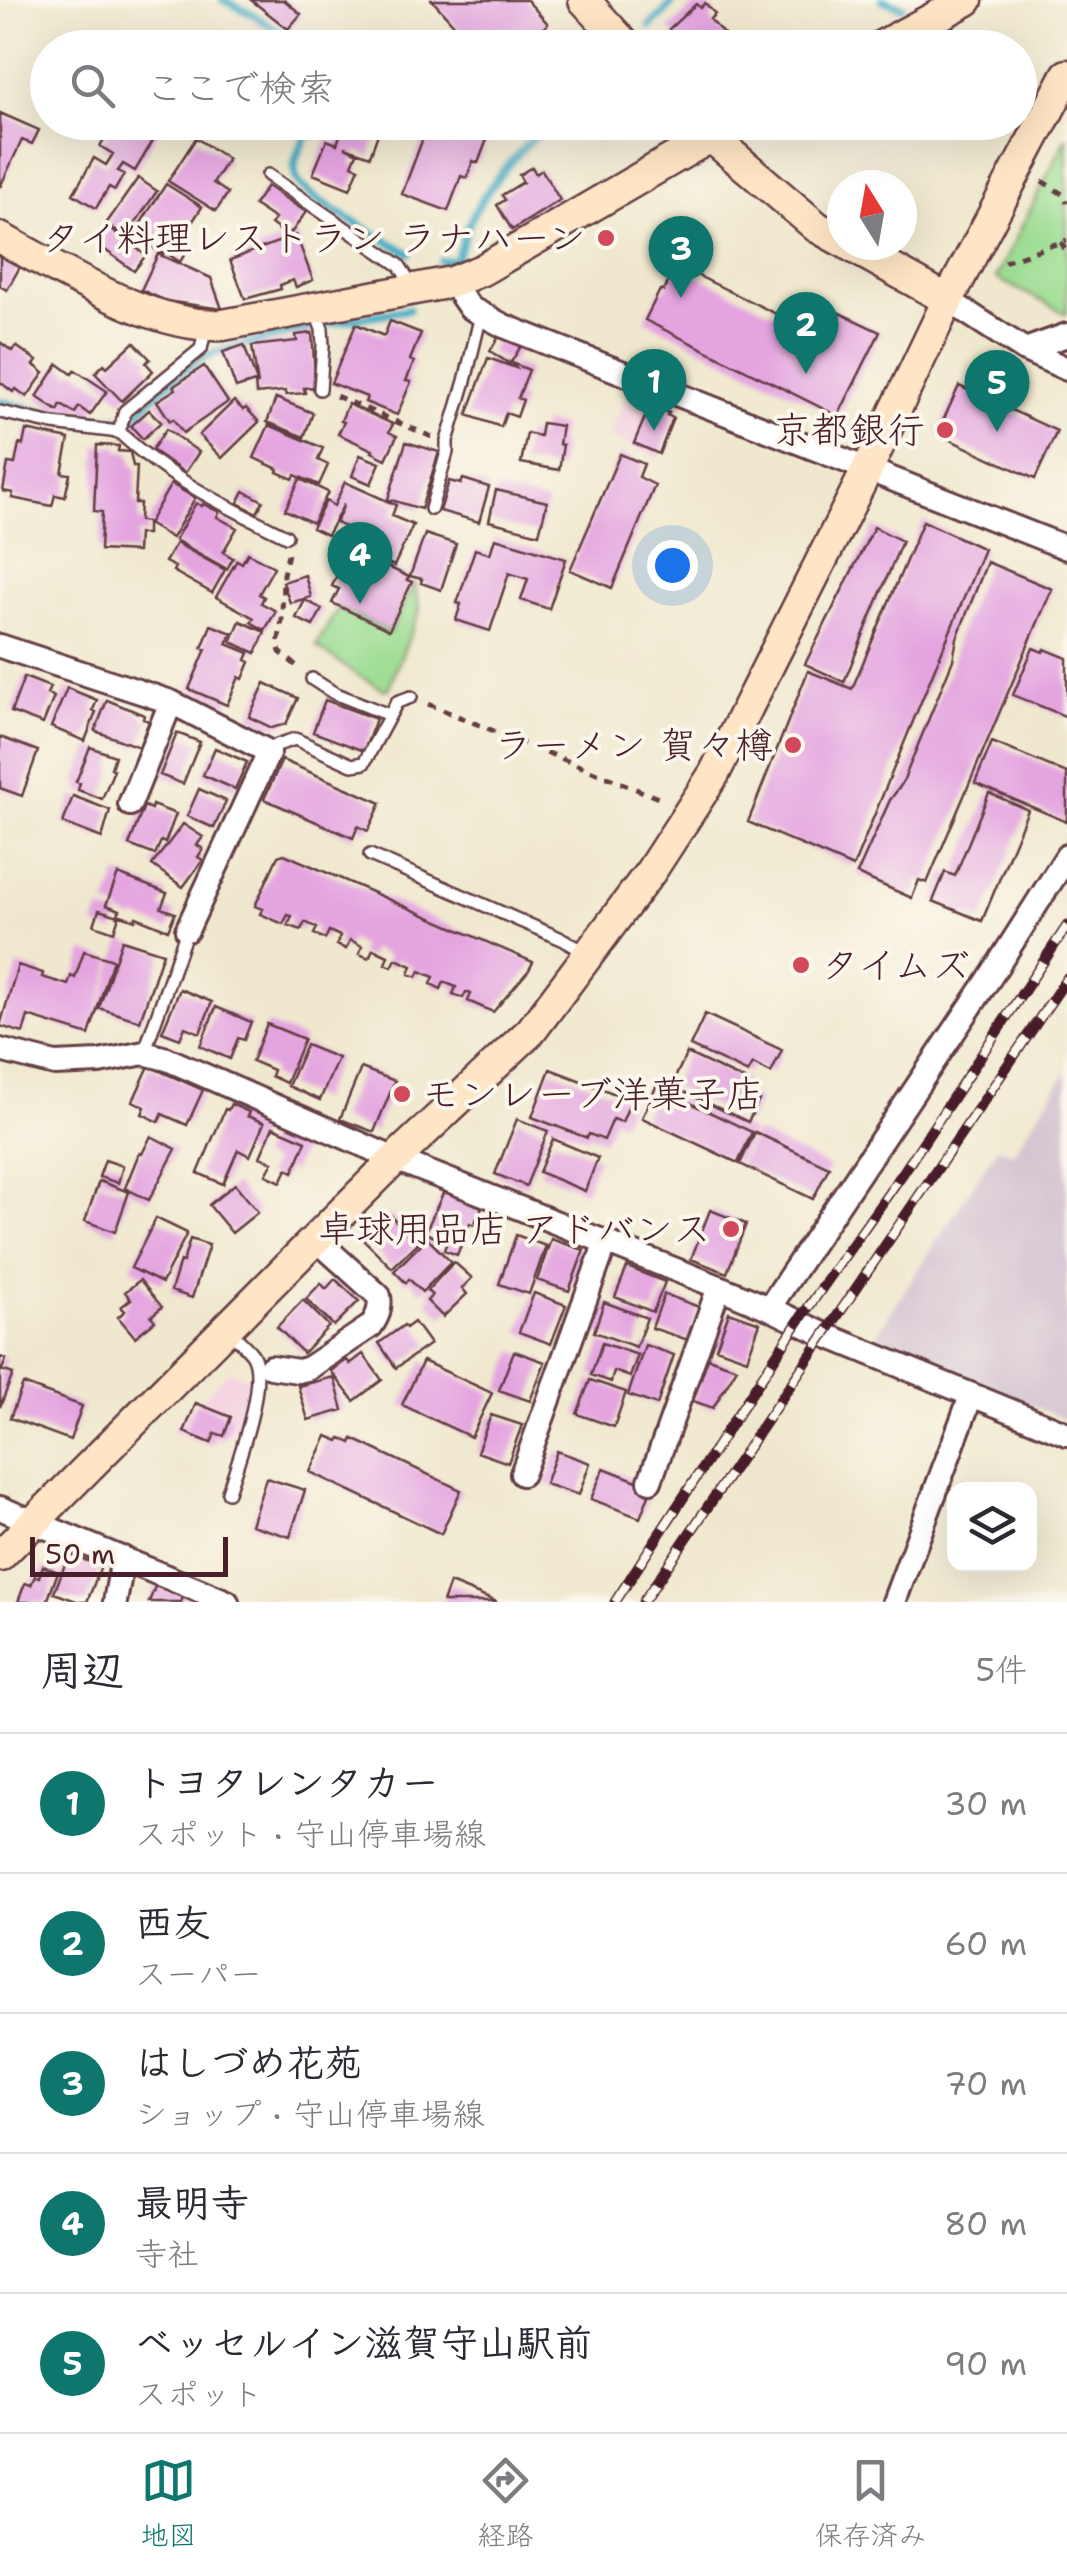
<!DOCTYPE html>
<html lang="ja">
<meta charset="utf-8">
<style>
:root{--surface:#fff;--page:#f2f2f3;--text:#2b2b33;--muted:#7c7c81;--line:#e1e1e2;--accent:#0f766e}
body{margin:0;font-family:"Shantell Sans","Klee One",sans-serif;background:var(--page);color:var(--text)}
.controls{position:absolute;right:30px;bottom:30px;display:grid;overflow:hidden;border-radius:20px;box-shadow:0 10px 40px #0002}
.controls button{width:90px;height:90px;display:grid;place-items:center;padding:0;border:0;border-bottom:2px solid var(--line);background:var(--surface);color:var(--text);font:50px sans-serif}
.compass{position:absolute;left:827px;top:170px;width:90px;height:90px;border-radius:50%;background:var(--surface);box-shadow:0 10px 40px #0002;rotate:349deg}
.scale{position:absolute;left:30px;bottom:25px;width:198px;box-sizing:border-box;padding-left:10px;border:5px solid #4a1f2b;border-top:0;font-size:28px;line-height:35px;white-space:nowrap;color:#4a1f2b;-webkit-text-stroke:8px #fbf7ec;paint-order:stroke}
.you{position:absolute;left:672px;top:565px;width:35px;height:35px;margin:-25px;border:8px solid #fff;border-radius:50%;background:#1a73e8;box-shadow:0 0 0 15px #1a73e833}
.badge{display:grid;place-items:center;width:65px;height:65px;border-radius:50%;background:var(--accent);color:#fff;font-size:32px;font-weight:700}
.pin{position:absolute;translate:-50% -82px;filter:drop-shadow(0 2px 5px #0008)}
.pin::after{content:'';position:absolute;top:52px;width:35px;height:30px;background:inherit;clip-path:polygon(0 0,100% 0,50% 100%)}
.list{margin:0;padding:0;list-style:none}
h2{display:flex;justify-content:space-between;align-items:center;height:130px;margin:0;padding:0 40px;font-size:42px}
h2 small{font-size:32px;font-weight:400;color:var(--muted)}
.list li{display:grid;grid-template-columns:65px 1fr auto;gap:30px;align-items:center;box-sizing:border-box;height:140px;padding:0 40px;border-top:2px solid var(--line)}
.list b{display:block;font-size:38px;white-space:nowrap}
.list p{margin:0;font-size:32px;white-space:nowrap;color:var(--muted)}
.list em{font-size:32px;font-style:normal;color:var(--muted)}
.icon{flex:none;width:55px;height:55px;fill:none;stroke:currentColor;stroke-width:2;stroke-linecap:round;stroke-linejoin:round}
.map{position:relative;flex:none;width:1067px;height:1602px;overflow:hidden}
.search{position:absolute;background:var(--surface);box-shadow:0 10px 40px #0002;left:30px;right:30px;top:30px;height:110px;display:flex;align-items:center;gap:25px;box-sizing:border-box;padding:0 35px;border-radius:55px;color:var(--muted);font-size:38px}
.sheet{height:830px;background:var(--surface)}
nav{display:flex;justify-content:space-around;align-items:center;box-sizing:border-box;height:140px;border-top:2px solid var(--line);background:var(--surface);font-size:28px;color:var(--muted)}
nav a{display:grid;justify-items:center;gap:5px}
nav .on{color:var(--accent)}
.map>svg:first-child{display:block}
.built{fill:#f3cfdf}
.industrial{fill:#cfbdce}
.green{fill:#9ddd93;stroke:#747e5f;stroke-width:2.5}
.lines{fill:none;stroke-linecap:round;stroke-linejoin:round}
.stream{stroke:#47aec6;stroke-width:8}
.building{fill:#e4a4e0}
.lane-casing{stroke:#633d43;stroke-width:16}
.street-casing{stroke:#633d43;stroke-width:28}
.secondary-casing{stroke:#633d43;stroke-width:35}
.path{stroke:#633d43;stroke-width:5;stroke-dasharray:8 8;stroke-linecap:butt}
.lane{stroke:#fff;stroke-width:11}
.street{stroke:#fff;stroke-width:22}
.secondary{stroke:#fee5c5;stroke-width:30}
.rail-casing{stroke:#4a1f2b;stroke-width:11}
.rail{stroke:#fbf7ec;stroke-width:8;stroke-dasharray:22;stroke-linecap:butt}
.poi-dot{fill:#d1495b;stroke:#fbf7ec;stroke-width:4}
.labels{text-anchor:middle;stroke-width:8;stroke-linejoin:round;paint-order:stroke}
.poi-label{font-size:38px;fill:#4a1f2b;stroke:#fbf7ec;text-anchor:end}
</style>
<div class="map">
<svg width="1067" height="1602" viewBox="0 0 1067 1602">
<rect width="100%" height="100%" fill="#fbf7ec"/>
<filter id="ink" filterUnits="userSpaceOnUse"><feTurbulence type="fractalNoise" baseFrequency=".01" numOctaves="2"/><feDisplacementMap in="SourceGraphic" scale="20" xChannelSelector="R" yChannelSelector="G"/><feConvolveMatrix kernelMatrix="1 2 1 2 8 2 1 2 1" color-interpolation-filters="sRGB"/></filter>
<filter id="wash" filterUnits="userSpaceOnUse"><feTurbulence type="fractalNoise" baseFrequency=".0048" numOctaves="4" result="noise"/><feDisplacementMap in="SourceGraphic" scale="40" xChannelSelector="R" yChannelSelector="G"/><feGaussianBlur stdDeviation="2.25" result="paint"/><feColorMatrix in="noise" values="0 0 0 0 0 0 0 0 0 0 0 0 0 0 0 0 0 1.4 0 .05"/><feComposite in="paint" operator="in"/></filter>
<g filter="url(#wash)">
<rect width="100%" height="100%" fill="#f0e8ce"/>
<path class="built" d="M631 385 680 406 659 459 609 437Z
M229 1371 250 1378 237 1430 209 1446 170 1430Z"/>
<path class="industrial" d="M1067 1071V1420L873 1340 998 1147 1013 1153Z"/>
<path class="green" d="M1067 136V314L996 278Z
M414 583 420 610 388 689 385 690 354 673 316 646 338 608 390 632Z"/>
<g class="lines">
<path class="stream" d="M223 0 254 15 302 48
M882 0 902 7
M650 26 666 11 674 0
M317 122C306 137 288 161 297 180 304 197 388 241 409 253
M441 261 456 260C462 242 467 224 477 208 495 176 523 148 549 122
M0 401C44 414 85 420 131 419 156 395 181 366 213 353L315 326 409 309"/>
</g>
<g id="blocks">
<path class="building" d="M251 0H284L301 14 288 29Z
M432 0H527L548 24 522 48H475Z
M705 3 715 14 710 19 736 48H685L669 29 696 4 700 8Z
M0 113 39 130 32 144 22 140 0 187Z
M114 122H164L135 171 123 164 118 171 124 174 115 190 109 187 96 208 73 194 94 158 106 165 113 154 100 146Z
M345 122 378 134 370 156 345 147 357 153 352 165 359 168 350 189 313 174 327 140 337 144Z
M429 122H474L491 129 478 163 473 161 467 178 461 176 448 211 402 194Z
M196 138 228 159 213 183 228 193 216 211 168 181Z
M532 167 536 174 542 170 560 200 512 230 497 205 505 200 502 195 523 182 519 175Z
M138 178 157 191 126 237 106 224Z
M166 184 202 207 182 238 191 244 180 262 165 252 163 254 133 235Z
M267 186 306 212 291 233 289 231 286 235 271 224 275 219 254 205Z
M109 228 146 255 134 271 97 244Z
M296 235 313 280 296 287 293 280 280 285 281 289 245 299 230 260Z
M0 253 21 265 7 290 0 286Z
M158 254 211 278 222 309 166 301 141 290Z
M676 265 803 327 805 323 814 328 825 306 880 332 838 416 645 320 660 290 664 291Z
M390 321 421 333 410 360 414 362 406 381 411 382 397 415 365 402 367 397 331 383 356 324 384 336Z
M312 333 316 387 304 388 305 393 286 395 285 391 256 394 255 382 236 388 223 352 244 345 258 385 252 346 297 341 296 335Z
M501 333 521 346 510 364 490 351Z
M0 342 12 351 16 346 37 361 34 365 44 373 27 397 16 389 13 392 0 382Z
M134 342 150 359 146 363 153 371 122 401 95 373 104 364 107 367Z
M488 358 516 368 512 363 529 370 518 398 523 400 517 417 506 413 501 427 467 415Z
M58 364 72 374 75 370 107 391 90 415 79 407 75 413 61 405 58 411 37 397Z
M204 366 228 402 183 433 173 419 170 421 157 401 176 389 174 386Z
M959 386 1057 431 1035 479 937 434Z
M276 398 313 413 304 437 267 422Z
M234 401 243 410 246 408 259 422 222 458 199 435Z
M348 404 393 424 389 432 397 436 386 459 372 452 373 450 338 434 344 422 341 421Z
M656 407 669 413 667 415 673 418 659 454 634 443 649 408 655 410Z
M149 410 161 422 143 439 131 426Z
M542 423 562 426 559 444 563 445 559 470 521 463 527 433 540 436Z
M269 425 323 448 318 460 328 465 319 485 295 475 293 479 277 472 278 469 254 458Z
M166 429 199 452 185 473 152 450Z
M26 430 69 439 62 473 70 474 65 497 55 495 52 506 12 498 13 493 3 491 8 463 15 464 19 444 23 445Z
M406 442 439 452 421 509 388 499Z
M97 445 119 446 118 451 130 452 133 466H137L135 503H140L139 521 147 522V534H138L137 552 100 550 102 512 94 511Z
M620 454 644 464 639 477 655 485 612 588 570 570Z
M360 455 380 463 371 484 352 476Z
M300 479 328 492 313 523 285 510Z
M463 479 489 487 479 522 440 511 449 481 461 484Z
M345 482 396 505 392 516 413 525 394 566 360 551 367 537 336 523 344 504 327 535 312 528 326 501 334 506Z
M171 484 195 498 172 538 148 524Z
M496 490 547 502 539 534 489 521Z
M244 491 263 501 257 513 238 503Z
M196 503 202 506 203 504 219 512 217 517 237 528 223 552 233 558 227 569 175 540Z
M923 521 984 549 853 867 748 822 808 671 852 689Z
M874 527 902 541 844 682 805 664Z
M425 534 456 544 441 590 421 583 422 579 410 576Z
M495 538 566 559 549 609 521 600 528 579 509 573 490 631 456 620 461 604 457 603 475 549 490 554Z
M176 543 225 570 212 593 173 571 175 567 165 562Z
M357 552 409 577 407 580 412 582 389 630 332 603 339 589 332 586 343 562 351 566Z
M248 553 274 567 259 594 264 597 261 603 276 611 265 630 251 622 254 618 216 597 237 560 242 563Z
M987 562 1052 589 927 883 919 880 912 898 857 874 890 800 902 784 953 660 957 638Z
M305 575 311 597 290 603 283 582Z
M305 600 322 609 313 626 296 618Z
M240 621 265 632 256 653 231 642Z
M211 625 232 633 227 644 249 653 246 660 250 662 243 679 239 677 227 705 189 689 206 649 202 648Z
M1033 648 1043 652 1045 649 1067 658V717L1013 695Z
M24 677 50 687 47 694 54 697 43 724 11 712Z
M265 683 298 698 286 724 272 728 249 717Z
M67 688 97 700 93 710 96 712 85 741 51 727Z
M107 700 144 715 143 719 149 721 139 747 95 731Z
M325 700 376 719 364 751 313 732Z
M177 733 200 742 183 784 160 775Z
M0 737 38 751 22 796 0 788Z
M992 742 1067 773V822L975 783Z
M90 747 115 756 111 768 114 770 102 799 78 790 80 783 76 782Z
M215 748 247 762 235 789 203 775Z
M282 760 381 803 368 831 358 826 353 838 264 799Z
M199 789 226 801 214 828 187 816Z
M989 793 1028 810 982 921 933 901 945 872 955 876Z
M73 796 110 810 102 838 63 823Z
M152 805 176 814 165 843 161 841 155 855 129 845 144 806 151 809Z
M183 824 203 837 197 845 203 849 198 857 203 860 183 887 152 865Z
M284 854 533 962 529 970 493 1012 468 1001 471 994 466 992 463 998 453 994 456 987 444 982 441 989 431 984 434 977 420 971 417 977 409 974 412 966 396 959 392 967 385 964 388 956 373 949 369 958 359 954 362 946 350 940 346 949 337 945 340 936 329 931 325 939 314 934 317 928 305 922 301 930 288 925 292 916 288 915 283 924 260 914 263 909 255 906 278 856Z
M118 874 167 893 161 908 175 913 168 930 136 917 135 920 118 914 120 910 106 905Z
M99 910 119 916 114 932 94 925Z
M122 940 163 953 140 1021 99 1008Z
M84 951 113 960 89 1035 28 1016 23 1033 0 1026 18 965 43 973 42 977 68 985 71 976 75 978Z
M180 989 212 1002 200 1033 185 1027 180 1039 162 1032Z
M216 1007 251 1022 244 1040 238 1038 230 1059 200 1046Z
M705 1014 782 1050 771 1073 753 1064 748 1073 690 1046Z
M267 1024 304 1039 286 1083 271 1076 273 1070 252 1061Z
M306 1045 338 1058 320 1100 288 1086Z
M687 1053 746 1081 742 1092 759 1100 748 1122 671 1086Z
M149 1066 203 1090 187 1125 162 1114 159 1122 142 1114 145 1107 133 1101Z
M361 1068 395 1081 374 1132 340 1119Z
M550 1069 631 1100 622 1122 613 1119 604 1140 589 1134 587 1138 532 1117Z
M656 1087 752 1132 738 1163 642 1118Z
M231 1104 249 1112 247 1116 264 1123 250 1156 238 1150 223 1184 198 1173 225 1109 228 1110Z
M517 1119 548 1131 526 1186 495 1174Z
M273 1127 306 1141 293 1172 287 1169 281 1182 266 1175 273 1162 260 1157Z
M755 1132 829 1167 813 1199 740 1164Z
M151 1136 176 1149 149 1200 125 1188 139 1153 142 1154Z
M553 1139 598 1158 585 1191 539 1172Z
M105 1160 123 1166 118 1183 99 1177Z
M99 1181 129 1192 115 1232 85 1221Z
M235 1184 258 1212 232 1233 209 1205Z
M444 1191 482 1207 474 1225 470 1223 457 1255 444 1250 447 1242 425 1233Z
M710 1210 746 1224 727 1273 691 1259Z
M390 1215 418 1243 392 1268 364 1240Z
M156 1218 187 1233 162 1283 131 1268Z
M516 1235 546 1246 529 1294 499 1284Z
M427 1238 451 1262 422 1292 409 1279 406 1283 394 1271Z
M190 1239 209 1245 192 1298 171 1291 180 1261 183 1262Z
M551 1239 584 1250 569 1291 537 1280Z
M454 1262 472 1278 462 1288 467 1294 443 1317 427 1301 432 1295 427 1291Z
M627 1267 665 1282 653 1312 615 1297Z
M335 1279 359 1301 334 1326 306 1299 321 1283 326 1289Z
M140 1280 162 1307 151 1316 155 1321 135 1337 118 1317 125 1311 121 1307 131 1299 125 1292Z
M534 1293 566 1305 551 1344 519 1332Z
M664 1294 699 1307 688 1340 652 1328Z
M303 1300 329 1326 303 1353 277 1327Z
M604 1302 647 1318 636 1347 594 1332Z
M729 1312 760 1323 747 1359 716 1348Z
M414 1322 430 1344 396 1368 379 1343 404 1325 406 1328Z
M602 1343 638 1355 630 1377 614 1371 611 1382 591 1375Z
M645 1345 674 1355 657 1405 628 1395Z
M514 1351 545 1362 530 1401 499 1390Z
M363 1354 382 1380 354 1401 331 1371 347 1360 350 1364Z
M0 1357 6 1359 2 1370 13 1374 0 1407Z
M708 1358 737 1368 713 1408 693 1401Z
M423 1361 492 1393 471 1437 402 1405Z
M334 1377 343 1410 308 1420 298 1386Z
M590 1380 626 1392 614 1427 577 1414Z
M23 1384 82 1406 70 1440 10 1418Z
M196 1403 231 1417 224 1436 215 1433 211 1443 184 1432Z
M491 1415 522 1425 508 1463 477 1452Z
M327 1436 339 1441 341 1438 351 1443 353 1439 461 1490 441 1534 310 1472Z
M557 1451 590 1463 579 1495 545 1484Z
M604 1468 652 1487 640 1518 591 1499Z
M266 1478 305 1490 290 1537 251 1525Z
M69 1554 101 1566 87 1602H79L54 1593Z
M43 1566 58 1572 47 1602H18L25 1583 31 1585 35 1576 39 1577Z
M450 1583 497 1602H443Z
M156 1584 184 1595 181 1602H149Z"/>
</g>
</g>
<g filter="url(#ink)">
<use href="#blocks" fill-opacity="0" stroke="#633d43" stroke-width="2.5"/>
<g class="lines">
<g class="lane-casing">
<path id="lane" d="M268 175 399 265 414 288
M315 310 322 329 323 346 320 389
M0 412 53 424 119 432 125 411 201 349 206 326
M119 432C167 478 227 507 286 536
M431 509 447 452V441L465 381 481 315
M312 679 334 693 389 715
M269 752 277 745 295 739 352 765 364 763 397 702 411 697
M370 855 564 940 588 954
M144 1053 187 930
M228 1492C237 1464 269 1379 252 1354 246 1346 236 1338 229 1331"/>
</g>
<g class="street-casing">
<path id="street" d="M452 282 470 308 504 326 1067 548
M948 300 1025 350 1067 369
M1025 350 1067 335
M0 646 171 702 269 752 187 930
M130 804 171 702
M0 1050 55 1064 99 1062 144 1053 167 1059 395 1159 719 1287 769 1308 823 1334 1067 1434
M769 1308 989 979 1067 856
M271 1367 298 1371 307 1369 371 1326C378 1316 381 1308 379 1296L316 1239
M522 1474 606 1242
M650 1481 719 1287
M0 1508 227 1602
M115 1602 123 1558
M894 1602 971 1396"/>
</g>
<g class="secondary-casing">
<path id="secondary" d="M584 0 628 48
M878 48 967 0
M698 123 710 136 817 227 842 241
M0 238C62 270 152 329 223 325L452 282 482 270 736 122
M849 245 948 300
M0 1556 395 1159 531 1031 651 871 714 774 867 470 948 300 1067 75"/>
</g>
<path class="path" d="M1042 181 1064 195 1067 203
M1061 242 1067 253
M1004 262 1067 240
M336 396 432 437
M288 554 283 574 282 620 278 645 280 652 299 668
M428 704 663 800"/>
<use href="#lane" class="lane"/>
<use href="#street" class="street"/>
<use href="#secondary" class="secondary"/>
<g class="rail-casing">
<path id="rail" d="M615 1602 798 1322 903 1173 1067 926
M643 1602 1067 978"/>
</g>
<use href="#rail" class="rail"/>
</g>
</g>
<g class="poi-dot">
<circle cx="606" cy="238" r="10"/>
<circle cx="945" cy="430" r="10"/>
<circle cx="793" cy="745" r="10"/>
<circle cx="801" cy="965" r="10"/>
<circle cx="402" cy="1094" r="10"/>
<circle cx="731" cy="1229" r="10"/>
</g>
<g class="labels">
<g class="poi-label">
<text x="586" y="251">タイ料理レストラン ラナハーン</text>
<text x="925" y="443">京都銀行</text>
<text x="773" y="758">ラーメン 賀々樽</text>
<text x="821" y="978" text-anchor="start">タイムズ</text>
<text x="422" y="1107" text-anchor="start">モンレーブ洋菓子店</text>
<text x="711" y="1242">卓球用品店 アドバンス</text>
</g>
</g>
</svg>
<div class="controls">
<button><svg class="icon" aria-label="layers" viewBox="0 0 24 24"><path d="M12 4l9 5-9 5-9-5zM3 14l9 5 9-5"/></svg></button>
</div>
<svg class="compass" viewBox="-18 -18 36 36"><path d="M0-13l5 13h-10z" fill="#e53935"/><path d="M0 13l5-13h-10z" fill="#7c7c81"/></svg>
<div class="scale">50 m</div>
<div class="you"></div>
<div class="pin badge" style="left:654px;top:431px">1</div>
<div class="pin badge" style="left:806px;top:374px">2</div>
<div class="pin badge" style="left:681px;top:298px">3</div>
<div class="pin badge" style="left:360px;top:604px">4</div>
<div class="pin badge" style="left:997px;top:432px">5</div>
<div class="search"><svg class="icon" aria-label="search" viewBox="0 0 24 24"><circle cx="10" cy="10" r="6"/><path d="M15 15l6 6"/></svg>ここで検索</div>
</div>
<section class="sheet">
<h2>周辺<small>5件</small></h2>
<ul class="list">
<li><span class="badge">1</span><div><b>トヨタレンタカー</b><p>スポット · 守山停車場線</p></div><em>30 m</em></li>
<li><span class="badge">2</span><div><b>西友</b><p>スーパー</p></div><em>60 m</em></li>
<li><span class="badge">3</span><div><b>はしづめ花苑</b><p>ショップ · 守山停車場線</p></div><em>70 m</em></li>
<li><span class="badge">4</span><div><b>最明寺</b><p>寺社</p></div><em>80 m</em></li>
<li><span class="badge">5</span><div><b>ベッセルイン滋賀守山駅前</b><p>スポット</p></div><em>90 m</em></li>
</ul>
</section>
<nav>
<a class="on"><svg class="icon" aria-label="map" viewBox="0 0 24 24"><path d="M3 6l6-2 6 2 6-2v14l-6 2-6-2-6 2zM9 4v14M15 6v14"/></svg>地図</a>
<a><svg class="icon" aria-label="directions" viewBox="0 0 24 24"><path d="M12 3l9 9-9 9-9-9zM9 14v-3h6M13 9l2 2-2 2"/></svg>経路</a>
<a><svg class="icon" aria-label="saved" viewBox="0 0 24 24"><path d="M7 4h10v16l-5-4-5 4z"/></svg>保存済み</a>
</nav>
